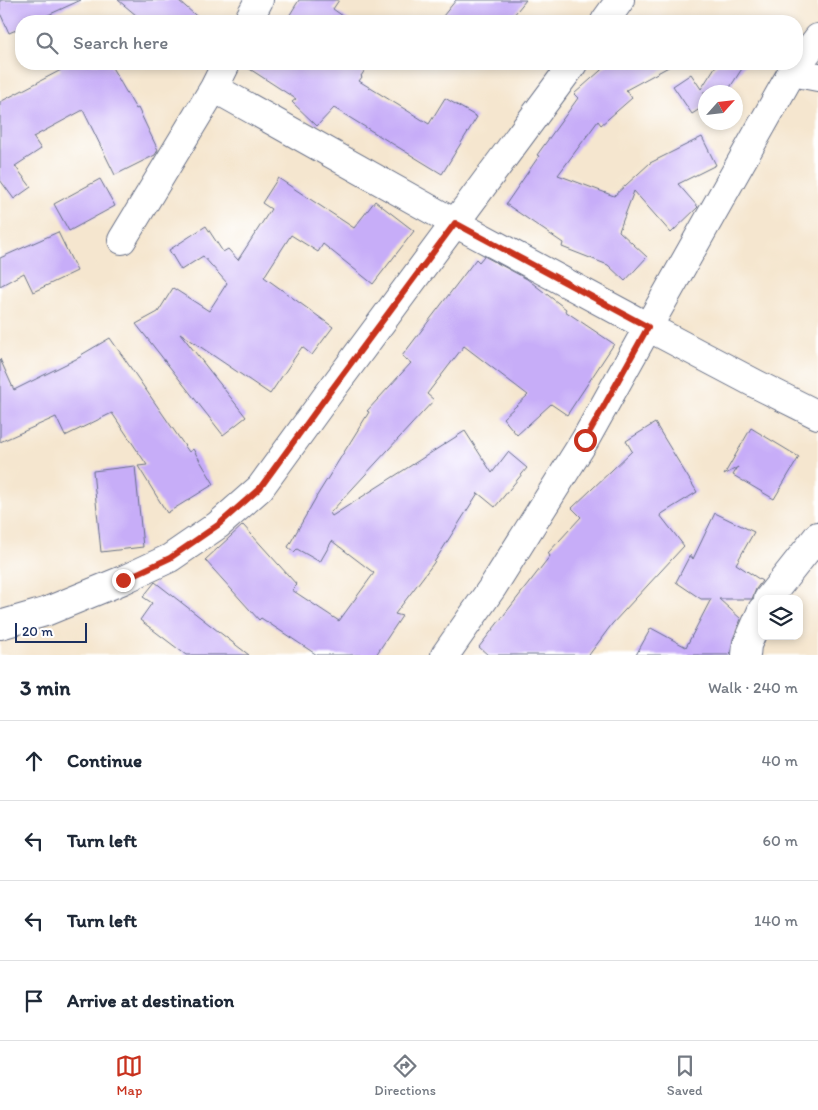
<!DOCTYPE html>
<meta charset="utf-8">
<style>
:root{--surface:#fff;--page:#f6f6f7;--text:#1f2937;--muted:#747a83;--line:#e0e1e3;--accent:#c8321e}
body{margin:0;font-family:Itim,sans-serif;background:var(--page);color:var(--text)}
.controls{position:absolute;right:15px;bottom:15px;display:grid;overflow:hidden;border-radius:10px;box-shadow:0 2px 8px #0003}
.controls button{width:45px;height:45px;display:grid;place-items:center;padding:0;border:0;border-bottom:1px solid var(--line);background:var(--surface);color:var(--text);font:25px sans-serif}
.compass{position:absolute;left:698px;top:85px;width:45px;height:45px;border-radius:50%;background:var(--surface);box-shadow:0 2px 8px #0003;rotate:63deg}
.scale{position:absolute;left:15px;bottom:12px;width:72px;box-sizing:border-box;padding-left:5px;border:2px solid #1b2f5e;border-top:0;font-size:14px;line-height:18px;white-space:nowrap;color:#1b2f5e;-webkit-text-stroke:4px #fff;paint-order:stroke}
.stop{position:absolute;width:15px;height:15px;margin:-11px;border:4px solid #c8321e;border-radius:50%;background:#fff}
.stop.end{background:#c8321e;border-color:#fff;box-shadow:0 1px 5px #0008}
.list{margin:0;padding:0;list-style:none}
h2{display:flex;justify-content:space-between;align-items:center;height:65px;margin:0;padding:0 20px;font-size:21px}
h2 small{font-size:16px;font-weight:400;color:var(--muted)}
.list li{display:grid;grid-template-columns:32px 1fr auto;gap:15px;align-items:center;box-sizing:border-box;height:80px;padding:0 20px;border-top:1px solid var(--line)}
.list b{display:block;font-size:19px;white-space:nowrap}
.list em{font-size:16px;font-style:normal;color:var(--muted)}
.icon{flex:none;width:28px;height:28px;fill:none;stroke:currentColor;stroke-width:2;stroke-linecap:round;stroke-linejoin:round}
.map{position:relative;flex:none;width:818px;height:655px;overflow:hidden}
.search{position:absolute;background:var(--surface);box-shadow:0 2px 8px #0003;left:15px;right:15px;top:15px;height:55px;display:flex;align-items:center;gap:12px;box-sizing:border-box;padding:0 18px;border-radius:20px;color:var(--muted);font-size:19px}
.sheet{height:385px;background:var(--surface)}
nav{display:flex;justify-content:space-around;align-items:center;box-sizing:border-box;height:70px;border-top:1px solid var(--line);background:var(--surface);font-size:14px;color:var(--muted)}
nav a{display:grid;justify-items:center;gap:2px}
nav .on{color:var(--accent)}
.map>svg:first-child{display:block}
.building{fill:#c7adf8}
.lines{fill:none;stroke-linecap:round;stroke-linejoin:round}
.street-casing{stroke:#676f86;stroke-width:30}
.street{stroke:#fff;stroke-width:28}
.route{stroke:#c8321e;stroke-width:6}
</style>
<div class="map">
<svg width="818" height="655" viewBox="0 0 818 655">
<rect width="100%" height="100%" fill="#fff"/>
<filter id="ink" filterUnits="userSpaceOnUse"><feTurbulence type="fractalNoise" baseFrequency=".02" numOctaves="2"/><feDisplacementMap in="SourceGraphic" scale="10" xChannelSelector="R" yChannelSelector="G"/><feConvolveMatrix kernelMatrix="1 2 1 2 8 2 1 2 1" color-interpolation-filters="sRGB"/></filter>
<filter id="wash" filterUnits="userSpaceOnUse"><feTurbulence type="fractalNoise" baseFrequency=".0096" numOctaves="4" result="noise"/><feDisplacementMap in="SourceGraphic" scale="20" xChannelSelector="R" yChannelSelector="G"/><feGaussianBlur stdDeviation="1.12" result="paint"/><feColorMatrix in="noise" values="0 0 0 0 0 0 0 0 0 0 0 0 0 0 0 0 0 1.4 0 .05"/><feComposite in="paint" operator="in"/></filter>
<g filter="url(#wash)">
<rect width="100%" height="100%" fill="#f5e6cf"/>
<g id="blocks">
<path class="building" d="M0 0H81L35 21H21V28L9 33 0 13Z
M118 0H178L202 21H143Z
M299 0H339L333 9 350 21H286Z
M456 0H526L509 21H439Z
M57 64H110L136 109 138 108 158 150 155 155 115 175 83 110 33 137 41 149 15 166 31 187 14 199 0 180V102L61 70Z
M242 64H369L361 76 362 77 359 81 429 124 445 98 477 117 442 174 334 108 317 126 292 102 296 99Z
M608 64H674L626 90 632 98 601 125 598 121 558 175 614 196 650 163 702 137 716 165 678 184 698 207 671 233 634 191 619 231 647 257 625 281 608 265 562 247 563 243 506 204 539 156 537 155 578 98 574 94Z
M717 64H745L727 92H703L706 96V105L692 114 673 86 691 74 701 89Z
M278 178 354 228 375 201 414 231 373 284 323 244 318 252 291 235 264 277 333 327 312 355 302 347 270 394 180 333 246 417 223 435 136 324 158 312 173 288 209 311 227 283 203 256 181 270 169 250 206 226 223 252 228 249 238 260 271 209 262 203Z
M100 179 115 206 69 231 54 204Z
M58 232 77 271 33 292 24 273 0 286V258Z
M484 256 527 279 566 309 565 311 614 344 567 415 551 404 517 435 503 418 528 395 464 346 427 394 434 400 330 513 332 516 465 431 492 473 508 452 527 468 495 507 478 493 433 564 395 614 402 616 376 655H317L261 618 259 620 205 560 243 525 297 585 292 590 339 621 374 573 332 541 320 562 297 549 294 552 288 547 318 494 369 412 367 411 411 363 402 356 476 259 479 262Z
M110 338 189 452 193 449 214 484 167 513 138 466 147 465 112 413 65 436 56 417 0 442V359L14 390 82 356 81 355Z
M655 423 697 492 660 515 684 546 612 624 589 655H488L479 647 550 556 548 553 581 517 572 508 632 451 626 441Z
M751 428 799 457 774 499 733 475 738 467 724 475Z
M135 466 143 547 101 552 93 471Z
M715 513 754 532 736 564 762 581 756 589 752 599H719L741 619 733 639 730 655H636L651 628 686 647 711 599H701L676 582 690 555 693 559Z
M155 582 232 642 249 655H186L140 620 152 603 143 597Z"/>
</g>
</g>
<g filter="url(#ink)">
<use href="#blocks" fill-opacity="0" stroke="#676f86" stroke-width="1"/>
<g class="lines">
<g class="street-casing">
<path id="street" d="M248 21 259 0
M605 21 620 0
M818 38 792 72 818 77
M792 72 648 327 756 384 818 415
M214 88 455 223 648 327 585 440 492 588 445 655
M122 240 214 88 226 64
M768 599 818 536
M0 625 45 612 123 580 170 558 218 525 260 488 329 393 573 64
M746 655 747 645 762 610"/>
</g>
<use href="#street" class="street"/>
</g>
</g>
<g class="lines" filter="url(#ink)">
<path class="route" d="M123 580 170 558 218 525 260 488 329 393 455 223 648 327 585 440"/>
</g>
</svg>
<div class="controls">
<button><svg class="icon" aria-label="layers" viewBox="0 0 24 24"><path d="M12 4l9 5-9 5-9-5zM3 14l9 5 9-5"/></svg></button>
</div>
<svg class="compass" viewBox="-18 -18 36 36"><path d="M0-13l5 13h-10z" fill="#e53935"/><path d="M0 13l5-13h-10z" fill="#747a83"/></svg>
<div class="scale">20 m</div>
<div class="stop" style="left:585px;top:440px"></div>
<div class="stop end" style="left:123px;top:580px"></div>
<div class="search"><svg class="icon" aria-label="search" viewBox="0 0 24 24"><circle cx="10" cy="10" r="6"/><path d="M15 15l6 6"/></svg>Search here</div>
</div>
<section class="sheet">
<h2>3 min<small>Walk · 240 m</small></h2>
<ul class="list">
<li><svg class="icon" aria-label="ahead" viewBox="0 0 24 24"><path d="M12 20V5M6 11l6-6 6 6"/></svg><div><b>Continue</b></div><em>40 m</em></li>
<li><svg class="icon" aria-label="left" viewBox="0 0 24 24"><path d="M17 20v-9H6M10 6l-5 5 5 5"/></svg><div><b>Turn left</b></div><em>60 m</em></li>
<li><svg class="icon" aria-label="left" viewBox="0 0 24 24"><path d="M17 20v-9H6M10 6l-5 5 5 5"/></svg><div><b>Turn left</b></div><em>140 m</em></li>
<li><svg class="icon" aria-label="arrive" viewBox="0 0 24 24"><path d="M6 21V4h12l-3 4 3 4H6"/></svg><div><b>Arrive at destination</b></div></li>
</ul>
</section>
<nav>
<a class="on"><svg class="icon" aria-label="map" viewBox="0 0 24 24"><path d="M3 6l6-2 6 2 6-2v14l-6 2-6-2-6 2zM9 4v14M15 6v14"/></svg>Map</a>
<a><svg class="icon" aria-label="directions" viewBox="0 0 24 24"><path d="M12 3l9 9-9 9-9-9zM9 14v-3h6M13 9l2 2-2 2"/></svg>Directions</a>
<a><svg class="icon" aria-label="saved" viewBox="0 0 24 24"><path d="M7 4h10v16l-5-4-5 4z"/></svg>Saved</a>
</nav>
